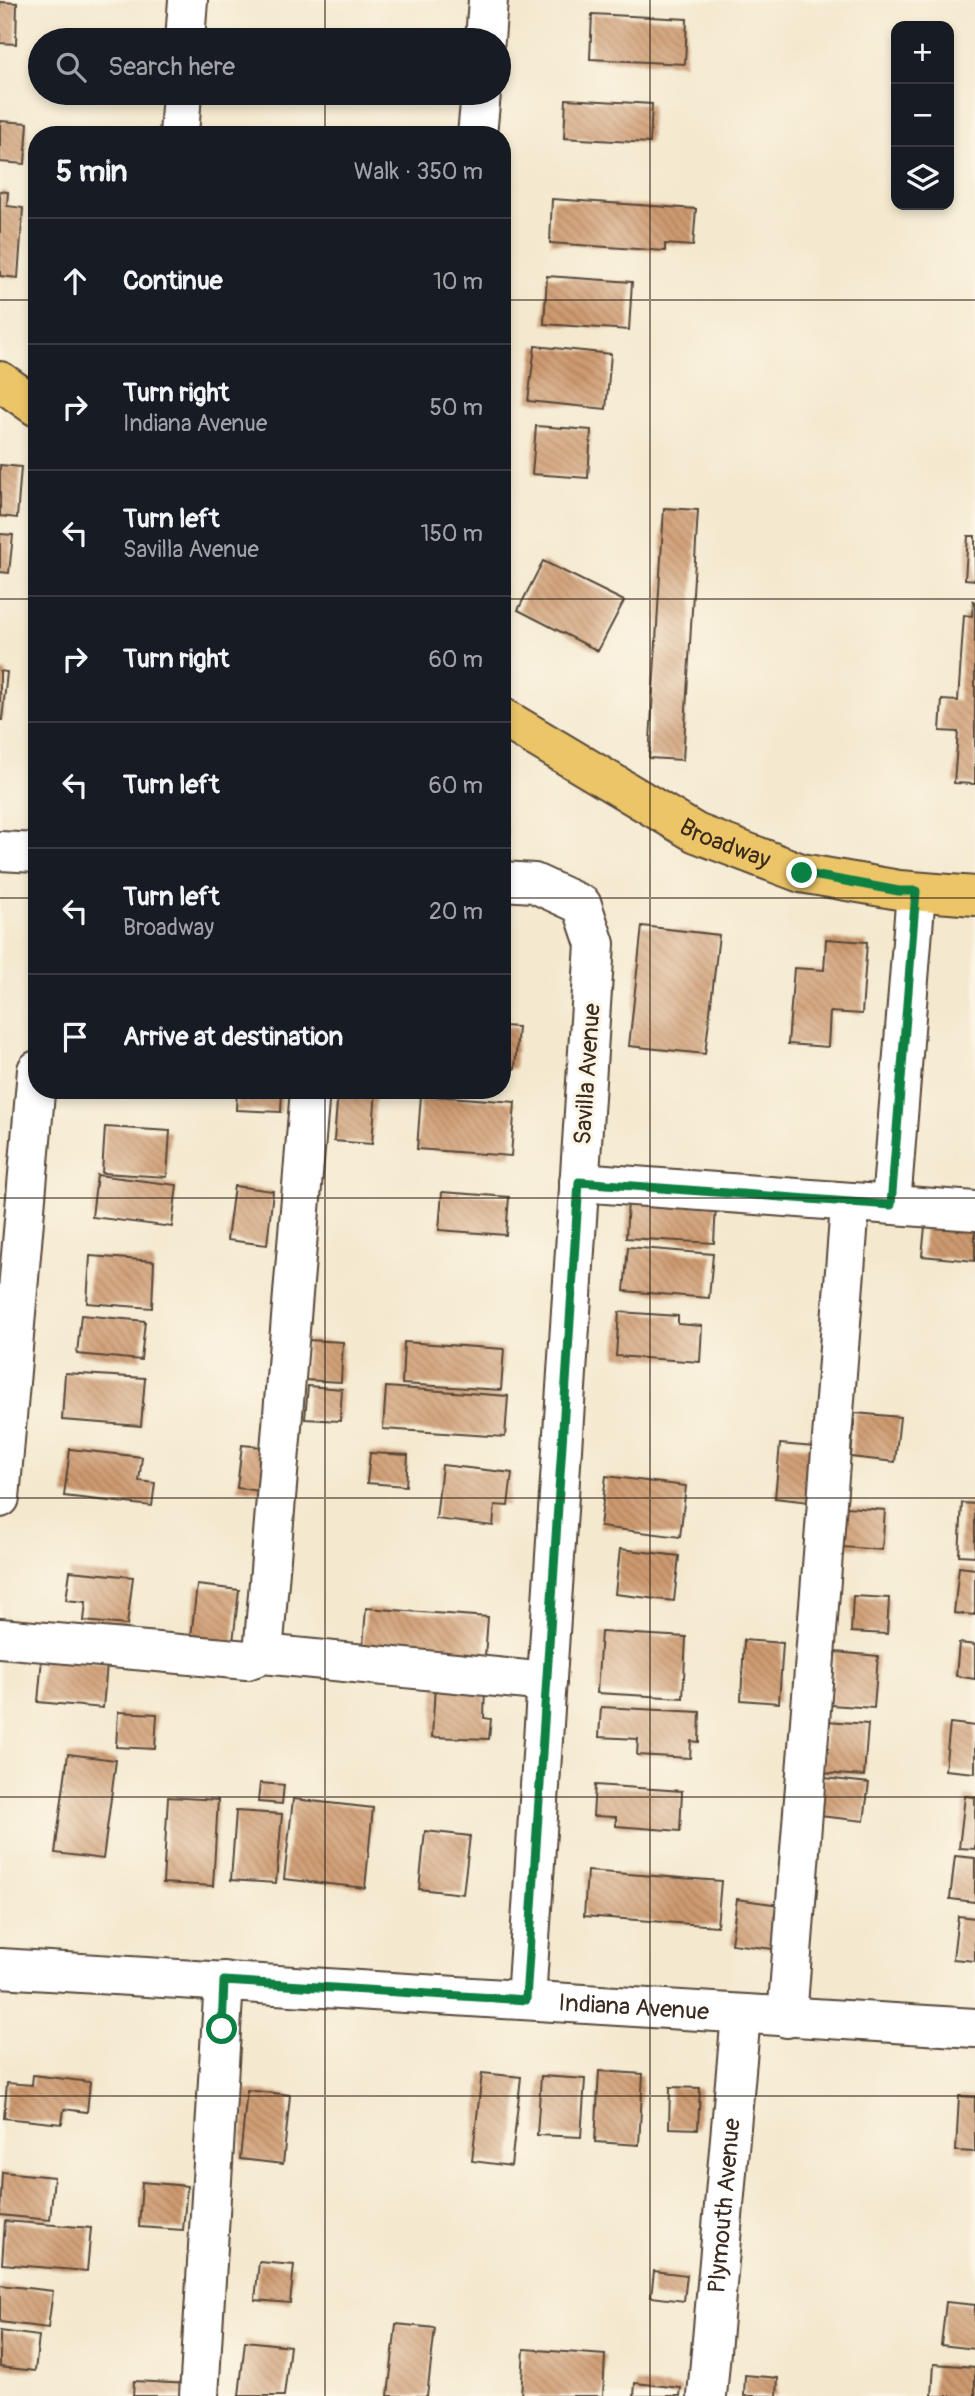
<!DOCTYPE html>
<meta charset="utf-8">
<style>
:root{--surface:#171b24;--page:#20242c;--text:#f1f3f6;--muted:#9ea1a6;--line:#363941}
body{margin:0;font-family:Pangolin,sans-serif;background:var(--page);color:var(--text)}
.controls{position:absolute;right:21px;top:21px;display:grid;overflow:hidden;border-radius:14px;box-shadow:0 4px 10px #0003}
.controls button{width:63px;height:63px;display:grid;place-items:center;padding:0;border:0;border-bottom:2px solid var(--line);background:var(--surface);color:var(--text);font:35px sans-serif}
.stop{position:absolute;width:21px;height:21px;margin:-16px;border:5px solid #0b8043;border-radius:50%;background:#fff}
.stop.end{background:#0b8043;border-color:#fff;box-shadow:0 2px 7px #0008}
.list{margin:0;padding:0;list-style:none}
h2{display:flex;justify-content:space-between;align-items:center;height:91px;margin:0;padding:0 28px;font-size:30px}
h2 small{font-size:23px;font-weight:400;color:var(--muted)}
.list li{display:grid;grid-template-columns:46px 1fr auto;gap:21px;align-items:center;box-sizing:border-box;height:126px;padding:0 28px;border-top:2px solid var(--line)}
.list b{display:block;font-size:26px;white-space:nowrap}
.list p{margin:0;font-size:23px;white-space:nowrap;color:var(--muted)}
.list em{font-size:23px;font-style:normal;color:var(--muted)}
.icon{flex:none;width:38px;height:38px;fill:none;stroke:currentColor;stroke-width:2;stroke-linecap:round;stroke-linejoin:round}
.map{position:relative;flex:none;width:975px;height:2396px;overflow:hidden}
.search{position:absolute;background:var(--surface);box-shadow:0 4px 10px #0003;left:28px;top:28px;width:483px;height:77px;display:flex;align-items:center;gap:18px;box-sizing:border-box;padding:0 24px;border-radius:38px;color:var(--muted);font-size:26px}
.panel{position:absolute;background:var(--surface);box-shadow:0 4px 10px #0003;left:28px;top:126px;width:483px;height:973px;border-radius:28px}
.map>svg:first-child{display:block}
.building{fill:url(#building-back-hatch)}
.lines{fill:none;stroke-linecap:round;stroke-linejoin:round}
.minor-casing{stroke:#574739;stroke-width:42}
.major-casing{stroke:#574739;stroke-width:42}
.minor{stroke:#fff;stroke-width:38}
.major{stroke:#ecc569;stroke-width:38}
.route{stroke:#0b8043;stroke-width:9}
.grid{fill:none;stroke:#3b2a1e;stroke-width:2;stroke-opacity:0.55}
.labels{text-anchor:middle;stroke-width:6;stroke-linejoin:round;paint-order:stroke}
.street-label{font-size:24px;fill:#3b2a1e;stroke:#fcf5e5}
</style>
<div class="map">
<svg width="975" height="2396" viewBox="0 0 975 2396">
<defs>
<pattern id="building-back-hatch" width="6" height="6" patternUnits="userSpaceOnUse" patternTransform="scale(1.75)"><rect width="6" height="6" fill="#ce9a70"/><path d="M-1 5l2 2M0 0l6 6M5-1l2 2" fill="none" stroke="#a87e5b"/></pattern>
</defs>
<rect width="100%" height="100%" fill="#fcf5e5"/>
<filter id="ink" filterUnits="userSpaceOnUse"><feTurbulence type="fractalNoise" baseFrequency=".0143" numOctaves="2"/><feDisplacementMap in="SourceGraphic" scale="14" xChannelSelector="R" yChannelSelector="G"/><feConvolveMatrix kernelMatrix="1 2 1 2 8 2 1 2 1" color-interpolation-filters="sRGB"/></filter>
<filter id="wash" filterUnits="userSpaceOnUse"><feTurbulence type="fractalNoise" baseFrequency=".00686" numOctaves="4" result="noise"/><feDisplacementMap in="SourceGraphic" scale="28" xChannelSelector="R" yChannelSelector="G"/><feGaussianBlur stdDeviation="1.57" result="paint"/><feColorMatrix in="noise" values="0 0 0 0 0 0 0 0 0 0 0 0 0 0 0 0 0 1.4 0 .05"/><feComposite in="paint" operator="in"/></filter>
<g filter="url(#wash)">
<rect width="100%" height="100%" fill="#f4e9cf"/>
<g id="blocks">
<path class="building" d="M0 2 17 3 16 44 0 43Z
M592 14 687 19 685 64 590 59Z
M566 99 652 104 650 143 564 138Z
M0 121 28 123 25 164 0 162Z
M0 191 8 192 7 206 23 208 18 278 0 276Z
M552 199 696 209 693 246 665 244V251L550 243Z
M547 276 632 282 629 330 544 324Z
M535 346 611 354 606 409 528 401Z
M536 426 591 430 588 478 532 474Z
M0 465 21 467 17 518 0 516Z
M664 508 698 510 683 760 649 758Z
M0 534 13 535 9 573 0 572Z
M968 536H975V580L965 579Z
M543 561 624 601 598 651 518 610Z
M973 601 975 602V784L954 783 958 732 940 731 942 700 958 701 964 615 972 616Z
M0 671 7 672 2 720H0Z
M502 828 508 829 504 864H502Z
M642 926 719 935 705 1054 629 1046Z
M826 939 867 942 862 1014 830 1012 828 1047 788 1044 794 968 824 970Z
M502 1026 518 1027 515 1069 502 1068Z
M237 1090H282L281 1112 236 1110Z
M338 1090H376L372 1144 334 1141Z
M421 1095 515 1102 511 1156 417 1149Z
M105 1127 170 1131 167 1177 102 1173Z
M97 1175 177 1185 172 1227 92 1217Z
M234 1186 273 1191 267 1245 227 1240Z
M442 1192 509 1197 506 1235 439 1230Z
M628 1199 716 1204 714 1243 626 1238Z
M926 1217 975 1223V1261L922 1256Z
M628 1247 713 1254 709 1298 624 1291Z
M90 1256 154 1261 152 1308 87 1303Z
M619 1312 678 1316V1324L702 1326 700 1362 616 1356Z
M81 1315 145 1321 141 1360 77 1354Z
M307 1340 343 1342 341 1382 304 1380Z
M404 1342 504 1349 501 1390 402 1384Z
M65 1373 145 1378 141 1426 62 1420Z
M308 1386 342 1389 340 1421 305 1419Z
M386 1387 508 1396 505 1437 383 1429Z
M855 1413 900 1417 895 1462 851 1457Z
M780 1444 814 1447 809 1502 775 1498Z
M242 1445 273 1448 268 1492 237 1488Z
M70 1449 142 1457 139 1481 155 1483 152 1506 64 1496Z
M370 1453 408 1455 406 1486 367 1483Z
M442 1465 512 1473 508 1506 495 1505 493 1526 436 1519Z
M606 1476 686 1486 680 1537 600 1527Z
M962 1503 975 1504V1556L959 1555Z
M846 1507 885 1510 882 1550 843 1547Z
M620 1549 679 1556 674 1601 615 1594Z
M959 1567 975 1569V1615L954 1613Z
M70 1571 133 1577 127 1625 84 1621 86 1602 66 1600Z
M197 1585 239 1590 233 1642 191 1637Z
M853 1596 889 1598 887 1634 851 1632Z
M366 1608 488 1617 485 1657 363 1647Z
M601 1632 686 1637 683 1698 597 1693Z
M744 1640 783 1643 779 1703 741 1700Z
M959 1643 975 1645V1679L956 1676Z
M835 1652 878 1656 874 1708 831 1705Z
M42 1658 107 1664 103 1708 38 1702Z
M435 1685 485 1687 484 1718 491 1719 489 1739 432 1737Z
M601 1707 700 1712 699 1742 691 1741 690 1758 637 1755 638 1739 599 1737Z
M118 1712 157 1714 155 1749 116 1747Z
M826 1721 868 1724 864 1776 822 1773Z
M950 1723 975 1726V1773L945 1770Z
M68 1754 116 1760 103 1859 55 1853Z
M824 1778 869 1783 864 1821 820 1816Z
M260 1783 284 1785 282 1804 258 1802Z
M595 1785 682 1791 680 1831 616 1826V1817L593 1816Z
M965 1796 975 1797V1849L959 1848Z
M168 1797 218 1800 213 1886 163 1883Z
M293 1799 373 1808 365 1888 284 1879Z
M236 1811 282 1814 276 1883 231 1880Z
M425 1831 470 1836 463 1894 419 1889Z
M955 1856 975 1858V1902L950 1899Z
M587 1871 721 1881 717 1926 584 1916Z
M737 1899 787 1906 782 1950 731 1944Z
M958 1916 975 1918V1961L953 1959Z
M599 2071 643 2074 639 2145 595 2142Z
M482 2073 521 2077 511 2166 472 2161Z
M33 2075 90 2082 87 2112 64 2109 62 2124 4 2118 7 2083 32 2085Z
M541 2076 585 2079 581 2137 537 2135Z
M670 2087 700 2088 698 2129 669 2128Z
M247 2090 290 2095 283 2164 240 2159Z
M959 2096 975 2097V2152L956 2151Z
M2 2172 54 2177 50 2220 0 2215Z
M142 2182 187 2186 183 2230 139 2227Z
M5 2221 91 2228 87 2271 2 2264Z
M259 2262 294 2265 290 2303 255 2300Z
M654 2271 687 2275 684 2301 651 2297Z
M0 2285 53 2291 48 2328 0 2322Z
M946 2302 975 2305V2349L941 2345Z
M396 2324 435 2328 427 2396H388Z
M0 2331 39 2336 35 2371 0 2367Z
M245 2341 290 2346 284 2396H239Z
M524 2349 605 2355 603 2396H521Z
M934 2364 975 2367V2396H932Z
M745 2375 778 2378 777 2396H744Z
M134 2381 190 2384 189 2396H133Z
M635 2383 681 2388 680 2396H634Z"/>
</g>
</g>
<g filter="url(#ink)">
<use href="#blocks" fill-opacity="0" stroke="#574739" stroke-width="2"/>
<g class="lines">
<g class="minor-casing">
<g id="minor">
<path d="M185 40 188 0"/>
<path d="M485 40 488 0"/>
<path d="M179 135 182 93"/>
<path d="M477 135 481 93"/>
<path d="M0 851 37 853"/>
<path d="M502 881 534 883 582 905 595 944 526 2000"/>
<path d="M579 1182 975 1211"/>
<path d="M891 1204 916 892"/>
<path d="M0 1498 37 1070"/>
<path d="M0 1638 247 1660 263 1654 547 1682"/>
<path d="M263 1654 310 1090"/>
<path id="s1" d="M0 1968 975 2028"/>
<path d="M787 2018 850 1206 838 1202"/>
<path d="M199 2396 224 1981"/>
<path id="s2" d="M707 2396 741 2015"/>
</g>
</g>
<g class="major-casing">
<g id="major">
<path d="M0 381 37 407"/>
<path id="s3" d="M502 717 696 833 801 873 899 890 975 896"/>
</g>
</g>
<use href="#minor" class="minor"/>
<use href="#major" class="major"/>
</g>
</g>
<g class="lines" filter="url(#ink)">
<path class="route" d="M222 2029 224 1981 526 2000 579 1182 891 1205 916 891H899L802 873"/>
</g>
<path class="grid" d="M325 0V40M650 0V2396M325 93V135M0 300H37M502 300H975M0 599H37M502 599H975M0 898H37M502 898H975M325 1090V2396M0 1198H975M0 1498H975M0 1797H975M0 2096H975"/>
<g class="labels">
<g class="street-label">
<text dy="8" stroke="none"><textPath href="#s3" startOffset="257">Broadway</textPath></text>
<text transform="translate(587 1074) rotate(-86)" y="8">Savilla Avenue</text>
<text dy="8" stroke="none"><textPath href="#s1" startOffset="635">Indiana Avenue</textPath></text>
<text dy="8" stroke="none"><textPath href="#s2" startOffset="191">Plymouth Avenue</textPath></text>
</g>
</g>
</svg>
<div class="controls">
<button>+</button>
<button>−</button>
<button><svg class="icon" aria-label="layers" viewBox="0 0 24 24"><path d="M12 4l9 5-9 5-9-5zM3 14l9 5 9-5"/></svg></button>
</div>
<div class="stop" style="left:222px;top:2029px"></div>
<div class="stop end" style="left:802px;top:873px"></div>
<div class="search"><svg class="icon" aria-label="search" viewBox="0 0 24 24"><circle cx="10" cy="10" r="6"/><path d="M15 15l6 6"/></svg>Search here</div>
<section class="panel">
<h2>5 min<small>Walk · 350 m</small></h2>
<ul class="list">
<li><svg class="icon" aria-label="ahead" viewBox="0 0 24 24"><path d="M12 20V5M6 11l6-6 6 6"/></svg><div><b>Continue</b></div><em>10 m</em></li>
<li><svg class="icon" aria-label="right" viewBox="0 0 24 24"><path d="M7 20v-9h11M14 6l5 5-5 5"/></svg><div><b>Turn right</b><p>Indiana Avenue</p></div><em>50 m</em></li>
<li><svg class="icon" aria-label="left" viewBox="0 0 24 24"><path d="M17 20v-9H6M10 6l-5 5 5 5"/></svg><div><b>Turn left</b><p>Savilla Avenue</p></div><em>150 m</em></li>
<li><svg class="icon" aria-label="right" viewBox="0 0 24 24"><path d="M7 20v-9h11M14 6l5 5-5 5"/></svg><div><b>Turn right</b></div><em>60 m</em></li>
<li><svg class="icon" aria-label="left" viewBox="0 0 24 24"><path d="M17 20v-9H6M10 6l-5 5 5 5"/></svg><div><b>Turn left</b></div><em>60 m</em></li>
<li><svg class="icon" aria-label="left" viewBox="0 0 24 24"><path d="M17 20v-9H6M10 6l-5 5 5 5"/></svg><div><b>Turn left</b><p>Broadway</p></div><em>20 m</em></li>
<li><svg class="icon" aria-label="arrive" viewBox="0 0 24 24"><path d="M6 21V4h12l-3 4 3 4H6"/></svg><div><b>Arrive at destination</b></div></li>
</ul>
</section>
</div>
